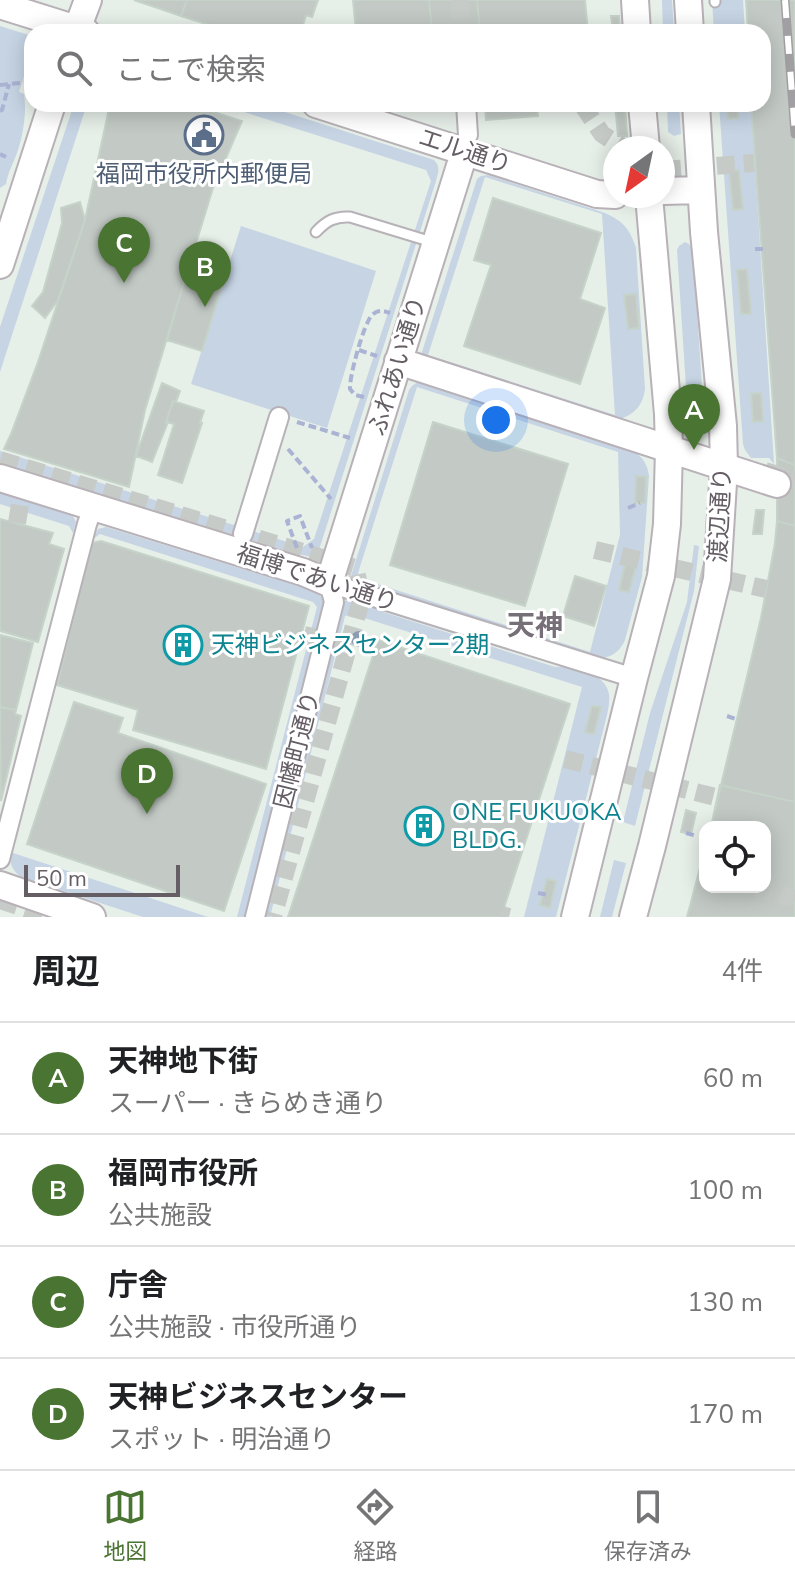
<!DOCTYPE html>
<html lang="ja">
<meta charset="utf-8">
<style>
:root{--surface:#fff;--page:#f2f2f2;--text:#202124;--muted:#757577;--line:#e0e0e0;--accent:#497432}
body{margin:0;font-family:"Nunito Sans","Noto Sans JP",sans-serif;background:var(--page);color:var(--text)}
.controls{position:absolute;right:24px;bottom:24px;display:grid;overflow:hidden;border-radius:16px;box-shadow:0 4px 20px #0003}
.controls button{width:72px;height:72px;display:grid;place-items:center;padding:0;border:0;border-bottom:2px solid var(--line);background:var(--surface);color:var(--text);font:40px sans-serif}
.compass{position:absolute;left:603px;top:136px;width:72px;height:72px;border-radius:50%;background:var(--surface);box-shadow:0 4px 20px #0003;rotate:213deg}
.scale{position:absolute;left:24px;bottom:20px;width:156px;box-sizing:border-box;padding-left:8px;border:4px solid #655e65;border-top:0;font-size:22px;line-height:28px;white-space:nowrap;color:#655e65;-webkit-text-stroke:6px #fff;paint-order:stroke}
.you{position:absolute;left:496px;top:420px;width:28px;height:28px;margin:-20px;border:6px solid #fff;border-radius:50%;background:#1a73e8;box-shadow:0 0 0 12px #1a73e833}
.badge{display:grid;place-items:center;width:52px;height:52px;border-radius:50%;background:var(--accent);color:#fff;font-size:26px;font-weight:700}
.pin{position:absolute;translate:-50% -66px;filter:drop-shadow(0 2px 4px #0008)}
.pin::after{content:'';position:absolute;top:42px;width:28px;height:24px;background:inherit;clip-path:polygon(0 0,100% 0,50% 100%)}
.list{margin:0;padding:0;list-style:none}
h2{display:flex;justify-content:space-between;align-items:center;height:104px;margin:0;padding:0 32px;font-size:34px}
h2 small{font-size:26px;font-weight:400;color:var(--muted)}
.list li{display:grid;grid-template-columns:52px 1fr auto;gap:24px;align-items:center;box-sizing:border-box;height:112px;padding:0 32px;border-top:2px solid var(--line)}
.list b{display:block;font-size:30px;white-space:nowrap}
.list p{margin:0;font-size:26px;white-space:nowrap;color:var(--muted)}
.list em{font-size:26px;font-style:normal;color:var(--muted)}
.icon{flex:none;width:44px;height:44px;fill:none;stroke:currentColor;stroke-width:2;stroke-linecap:round;stroke-linejoin:round}
.map{position:relative;flex:none;width:795px;height:917px;overflow:hidden}
.search{position:absolute;background:var(--surface);box-shadow:0 4px 20px #0003;left:24px;right:24px;top:24px;height:88px;display:flex;align-items:center;gap:20px;box-sizing:border-box;padding:0 28px;border-radius:24px;color:var(--muted);font-size:30px}
.sheet{height:552px;background:var(--surface)}
nav{display:flex;justify-content:space-around;align-items:center;box-sizing:border-box;height:112px;border-top:2px solid var(--line);background:var(--surface);font-size:22px;color:var(--muted)}
nav a{display:grid;justify-items:center;gap:4px}
nav .on{color:var(--accent)}
.map>svg:first-child{display:block}
.green{fill:#c6d4e4;fill-rule:evenodd}
.building{fill:#c3cac5;stroke:#c5d3c9;stroke-width:2}
.lines{fill:none;stroke-linecap:round;stroke-linejoin:round}
.street-tunnel{stroke:#c6cbc8;stroke-width:18;stroke-dasharray:18 9;stroke-linecap:butt}
.lane-casing{stroke:#b7b2b7;stroke-width:13}
.street-casing{stroke:#b7b2b7;stroke-width:22}
.secondary-casing{stroke:#b8b1b7;stroke-width:30}
.path{stroke:#aab3d4;stroke-width:4;stroke-dasharray:8 4;stroke-linecap:butt}
.lane{stroke:#fff;stroke-width:9}
.street{stroke:#fff;stroke-width:18}
.secondary{stroke:#fff;stroke-width:26}
.rail-casing{stroke:#a29fa2;stroke-width:9}
.rail{stroke:#fff;stroke-width:6;stroke-dasharray:18;stroke-linecap:butt}
.tree{fill:#8b9eb1}
.labels{text-anchor:middle;stroke-width:6;stroke-linejoin:round;paint-order:stroke}
.street-label{font-size:24px;fill:#655e65;stroke:#fff}
.service-label{font-size:24px;fill:#4e5e75;stroke:#fff}
.culture-label{font-size:24px;fill:#0d838f;stroke:#fff;text-anchor:start}
.quarter-label{font-size:28px;font-weight:bold;fill:#776f77;stroke:#fff}
</style>
<div class="map">
<svg width="795" height="917" viewBox="0 0 795 917">
<rect width="100%" height="100%" fill="#e7efe9"/>
<path class="green" d="M662 0H672L674 32H663Z
M712 0H743L745 32H714Z
M0 26 32 36V52L19 92 24 94C27 112 23 136 17 153 13 164 8 172 6 184L0 188Z
M74 104H87L0 372V327Z
M219 104H260L434 160C441 167 438 173 436 181L319 550 312 557 293 553 0 463V451L303 547 314 539 431 181 426 170Z
M667 104H679L681 134 674 136 668 132Z
M719 104H727L728 119 738 118 737 104H751L774 464 769 458H751L745 450 743 444ZM747 270 751 313 741 314 737 271ZM761 393 763 421 754 422 751 394Z
M488 175 605 213C623 221 630 229 636 248L645 389C643 407 631 418 614 420L421 355 477 179 481 176ZM485 177 602 214 615 415 428 355ZM635 294 639 328 628 329 624 295Z
M241 226 376 271 327 428 191 384Z
M685 242 689 244 693 250 703 402 695 407 689 405 687 402 677 250 679 246Z
M419 381 624 444C637 453 647 459 649 476L642 577 625 640C618 655 609 658 593 659L355 583 351 580V576L409 390 412 386ZM417 387 618 452 620 535 590 652 362 579 358 573ZM636 476 645 477V503L635 502ZM625 564 636 567 629 592 619 589Z
M0 493 73 516 76 522 73 533 69 526 0 504Z
M106 527 315 591 325 600 249 917H237L317 607 313 602 100 534 93 539 98 529Z
M694 545 699 546 694 591 635 826 623 822 650 713 687 602Z
M352 598 373 604 383 612 555 667C573 665 605 672 609 694 610 702 608 711 606 719L556 917H524L582 687 352 614 345 616 270 917H262L341 606 346 600ZM592 706 601 708 594 733 585 732ZM547 879 556 882 549 908 540 904Z
M10 852 208 917H143L21 877C12 871 9 862 10 852Z
M614 860 626 863 612 917H600Z"/>
<path class="building" d="M134 0H187L181 16Z
M187 0H318L312 17 306 15 301 32H232L181 16Z
M353 0H429L432 32H356Z
M429 0H477L480 32H432Z
M477 0H585L588 32H480Z
M746 0H795V465L777 458 751 104H763V32H748Z
M611 16H619L620 32H613Z
M110 104H189L242 121 213 188 145 410 129 487 4 449 11 434 38 362 85 220Z
M485 104H526V107L537 106 538 116 486 120Z
M615 104H625L627 136H618Z
M727 104H737L738 118 728 119Z
M739 170 743 209 733 210 729 171Z
M493 198 601 233 580 299 605 308 580 384 464 346 491 265 474 260Z
M80 202 85 220 58 300 45 318 32 306 43 292 62 223 61 208Z
M189 265 225 276 202 351 167 340Z
M747 269 751 314H741L737 270Z
M636 294 639 328 628 329 624 295Z
M162 383 180 391 176 402 173 401 166 422H168L152 462 136 456Z
M761 393 763 421 753 422 751 394Z
M173 401 204 411 200 423H202L182 483 158 475 174 424 166 422Z
M433 422 568 464 525 606 390 565Z
M777 458 795 465V526L777 521Z
M636 476 646 477 645 503H635Z
M756 510H764L762 534H753Z
M0 519 53 533 49 544 64 549 38 642 0 631Z
M777 521 795 526V917H687L705 849V887H765V827H711L761 618 775 543Z
M101 541 309 606 266 769 133 730 138 710 57 685 91 543Z
M625 564 636 566 629 592 619 590Z
M575 576 606 586 594 626 563 616Z
M0 635 33 643 16 710 0 707Z
M378 640 570 704 501 917H288Z
M74 702 123 718 118 733 266 784 224 911 27 844Z
M592 706 601 707 594 734 585 732Z
M0 707 16 710 15 714 21 716 1 801Z
M720 785 795 802V917H687L705 849V887H765V827H711Z
M686 810 696 813 691 834 681 832Z
M547 879 556 881 550 908 540 905Z"/>
<g class="lines">
<path class="street-tunnel" d="M459 0 461 32
M582 104 602 134 624 148
M663 170 754 163
M0 460 355 568 362 597 273 917
M765 471 795 480
M17 523 25 475
M595 550 766 589
M304 635 340 643
M565 759 719 798
M700 871 705 872
M755 887 795 899
M0 900 52 917
M501 915 509 917"/>
<g class="lane-casing">
<path id="lane" d="M715 0V2
M316 232C326 221 335 216 350 217L432 242"/>
</g>
<g class="street-casing">
<path id="street" d="M466 104 468 135
M243 534 279 417
M329 583 634 678
M0 859 87 524 93 507
M255 917 334 602 329 583"/>
</g>
<g class="secondary-casing">
<path id="secondary" d="M635 0 637 32
M688 0 690 32
M0 5 86 32
M76 32 88 0
M316 104 597 194 615 195
M642 104 646 148
M663 191 701 190
M0 265 52 104
M398 361 777 484
M0 478 303 572 329 583 465 150
M0 885 92 917
M575 917 634 678 661 576 667 524 669 449 668 414 649 196
M633 917 652 846 717 579 724 467 723 426 704 232 696 104"/>
</g>
<path class="path" d="M0 85 31 82
M0 111 2 110 9 84
M0 154 6 157
M755 249H763
M359 350 377 356
M364 397 355 395 350 389C349 377 364 323 372 315 378 309 384 311 390 313
M297 422 350 438
M288 449 331 499
M628 508 640 503
M297 548 287 521 300 516 312 548
M727 716 736 719
M686 833 697 836
M538 893 549 895"/>
<use href="#lane" class="lane"/>
<use href="#street" class="street"/>
<use href="#secondary" class="secondary"/>
<g class="rail-casing">
<path id="rail" d="M785 0 795 134"/>
</g>
<use href="#rail" class="rail"/>
</g>
<circle class="tree" cx="359" cy="639" r="8"/>
<defs>
<g id="civic-ring" transform="scale(2)"><circle r="9.5" fill="#fff" stroke="#5c6f8a" stroke-width="1.5"/><path d="M-.6-6.5H3V-4.5H.6V-3L4-1V1h2V6H-6V1h2V-1L-.6-3ZM-1.2 2.5V6h2.4V2.5Z" fill="#5c6f8a"/></g>
<g id="building-ring" transform="scale(2)"><circle r="9.5" fill="#fff" stroke="#0f9aa8" stroke-width="1.5"/><path d="M-4-6H4V6H1V3H-1V6H-4ZM-2.5-4.3h1.7v1.8h-1.7ZM.8-4.3h1.7v1.8H.8ZM-2.5-1h1.7V.8h-1.7ZM.8-1h1.7V.8H.8Z" fill="#0f9aa8"/></g>
</defs>
<g fill-rule="evenodd">
<use href="#civic-ring" x="204" y="135"/>
<use href="#building-ring" x="183" y="645"/>
<use href="#building-ring" x="424" y="826"/>
</g>
<g class="labels">
<g class="street-label">
<text transform="translate(465 151) rotate(18)" y="8">エル通り</text>
<text transform="translate(397 366) rotate(-73)" y="8">ふれあい通り</text>
<text transform="translate(720 515) rotate(-87)" y="8">渡辺通り</text>
<text transform="translate(317 578) rotate(18)" y="8">福博であい通り</text>
<text transform="translate(297 750) rotate(-76)" y="8">因幡町通り</text>
</g>
<g class="service-label">
<text x="204" y="182">福岡市役所内郵便局</text>
</g>
<g class="culture-label">
<text x="211" y="653">天神ビジネスセンター2期</text>
<text x="452" y="820">ONE FUKUOKA<tspan x="452" dy="28">BLDG.</tspan></text>
</g>
<g class="quarter-label">
<text x="535" y="635">天神</text>
</g>
</g>
</svg>
<div class="controls">
<button><svg class="icon" aria-label="locate" viewBox="0 0 24 24"><circle cx="12" cy="12" r="6"/><path d="M12 2v4M12 18v4M2 12h4M18 12h4"/></svg></button>
</div>
<svg class="compass" viewBox="-18 -18 36 36"><path d="M0-13l5 13h-10z" fill="#e53935"/><path d="M0 13l5-13h-10z" fill="#757577"/></svg>
<div class="scale">50 m</div>
<div class="you"></div>
<div class="pin badge" style="left:694px;top:450px">A</div>
<div class="pin badge" style="left:205px;top:307px">B</div>
<div class="pin badge" style="left:124px;top:283px">C</div>
<div class="pin badge" style="left:147px;top:814px">D</div>
<div class="search"><svg class="icon" aria-label="search" viewBox="0 0 24 24"><circle cx="10" cy="10" r="6"/><path d="M15 15l6 6"/></svg>ここで検索</div>
</div>
<section class="sheet">
<h2>周辺<small>4件</small></h2>
<ul class="list">
<li><span class="badge">A</span><div><b>天神地下街</b><p>スーパー · きらめき通り</p></div><em>60 m</em></li>
<li><span class="badge">B</span><div><b>福岡市役所</b><p>公共施設</p></div><em>100 m</em></li>
<li><span class="badge">C</span><div><b>庁舎</b><p>公共施設 · 市役所通り</p></div><em>130 m</em></li>
<li><span class="badge">D</span><div><b>天神ビジネスセンター</b><p>スポット · 明治通り</p></div><em>170 m</em></li>
</ul>
</section>
<nav>
<a class="on"><svg class="icon" aria-label="map" viewBox="0 0 24 24"><path d="M3 6l6-2 6 2 6-2v14l-6 2-6-2-6 2zM9 4v14M15 6v14"/></svg>地図</a>
<a><svg class="icon" aria-label="directions" viewBox="0 0 24 24"><path d="M12 3l9 9-9 9-9-9zM9 14v-3h6M13 9l2 2-2 2"/></svg>経路</a>
<a><svg class="icon" aria-label="saved" viewBox="0 0 24 24"><path d="M7 4h10v16l-5-4-5 4z"/></svg>保存済み</a>
</nav>
